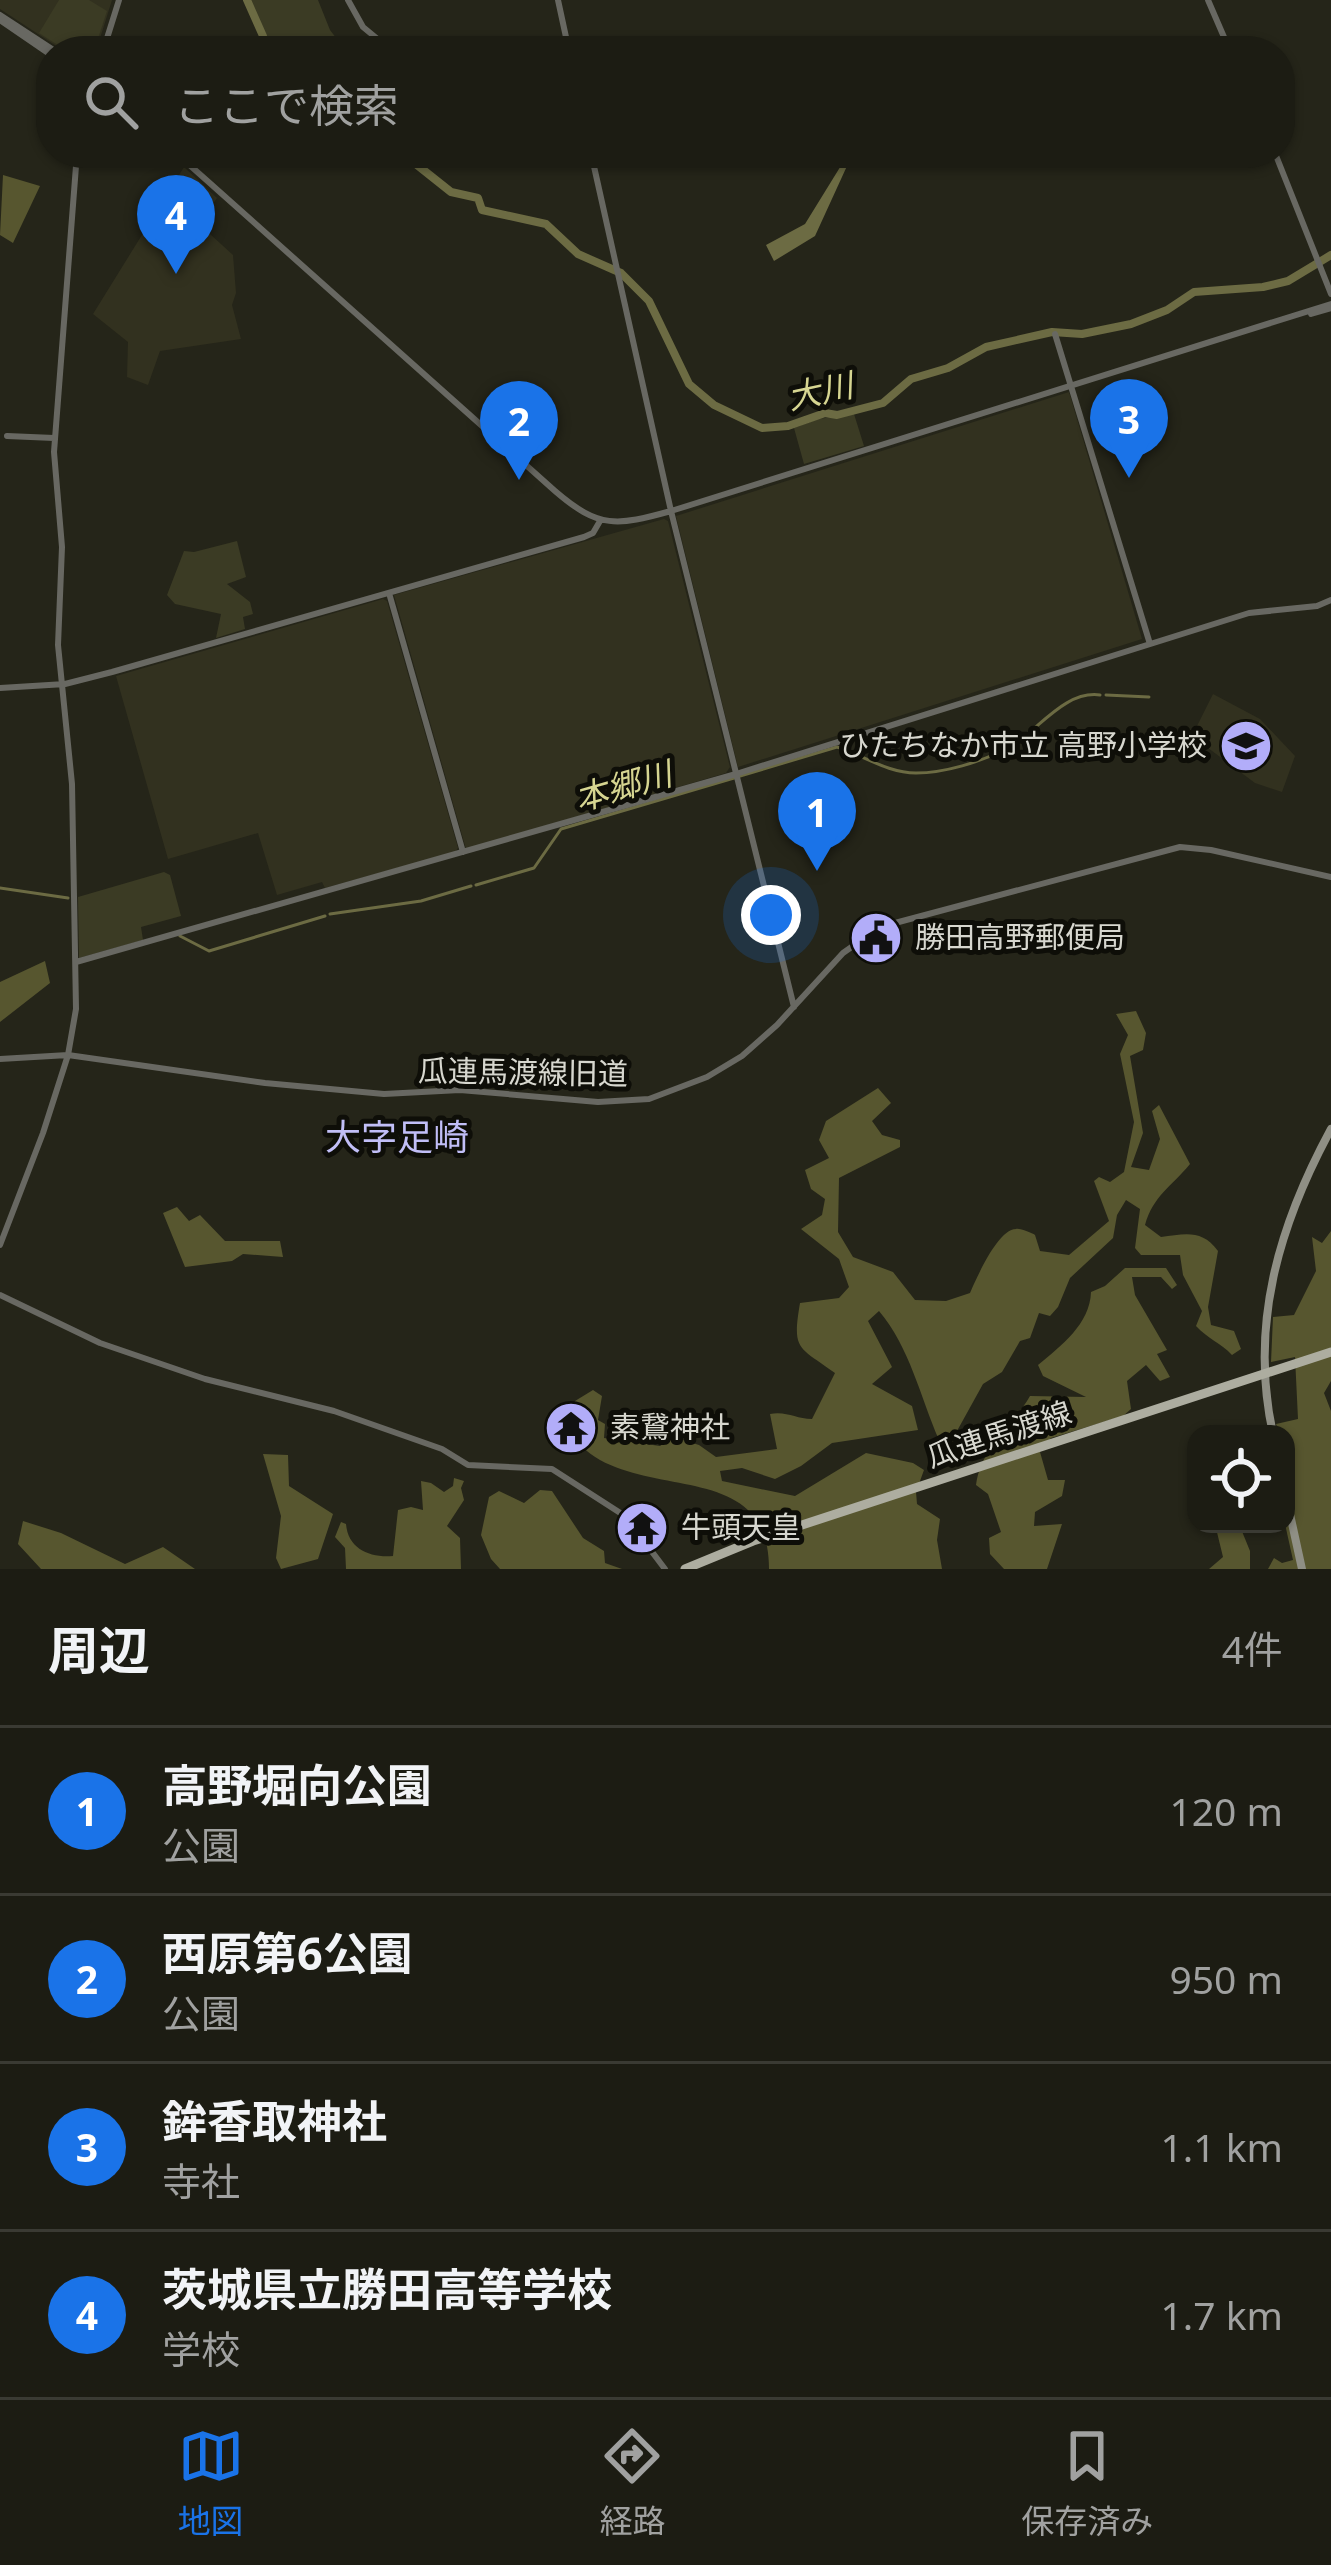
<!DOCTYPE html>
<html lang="ja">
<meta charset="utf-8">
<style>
:root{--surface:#1c1c13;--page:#292921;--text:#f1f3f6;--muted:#a0a1a0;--line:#3a3a33;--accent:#1a73e8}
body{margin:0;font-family:"Noto Sans","Noto Sans JP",sans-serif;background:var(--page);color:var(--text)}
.controls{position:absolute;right:36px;bottom:36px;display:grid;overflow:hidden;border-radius:24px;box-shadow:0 3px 9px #0004}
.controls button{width:108px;height:108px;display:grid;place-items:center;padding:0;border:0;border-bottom:3px solid var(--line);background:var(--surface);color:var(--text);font:60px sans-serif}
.you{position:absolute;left:771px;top:915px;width:42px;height:42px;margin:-30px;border:9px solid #fff;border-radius:50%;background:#1a73e8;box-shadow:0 0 0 18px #1a73e833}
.badge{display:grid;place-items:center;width:78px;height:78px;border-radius:50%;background:var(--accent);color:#fff;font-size:39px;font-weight:700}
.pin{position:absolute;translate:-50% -99px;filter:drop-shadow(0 3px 6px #0008)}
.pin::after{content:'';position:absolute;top:63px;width:42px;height:36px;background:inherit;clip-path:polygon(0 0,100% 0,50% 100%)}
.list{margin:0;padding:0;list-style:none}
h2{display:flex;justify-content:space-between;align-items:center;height:156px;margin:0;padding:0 48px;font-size:51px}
h2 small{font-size:39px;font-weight:400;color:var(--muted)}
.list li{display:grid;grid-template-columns:78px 1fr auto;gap:36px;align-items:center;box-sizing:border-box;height:168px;padding:0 48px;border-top:3px solid var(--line)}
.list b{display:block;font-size:45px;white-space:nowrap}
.list p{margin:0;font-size:39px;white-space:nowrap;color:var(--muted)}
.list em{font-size:39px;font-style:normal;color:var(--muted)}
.icon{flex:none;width:66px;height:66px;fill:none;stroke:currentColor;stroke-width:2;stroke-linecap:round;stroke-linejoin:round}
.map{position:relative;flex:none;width:1331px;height:1569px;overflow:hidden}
.search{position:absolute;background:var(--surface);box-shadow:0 3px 9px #0004;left:36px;right:36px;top:36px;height:132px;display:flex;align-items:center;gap:30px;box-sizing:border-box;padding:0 42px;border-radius:48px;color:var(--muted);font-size:45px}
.sheet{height:828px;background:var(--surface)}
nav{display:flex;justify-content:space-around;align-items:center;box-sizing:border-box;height:168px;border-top:3px solid var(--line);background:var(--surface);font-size:33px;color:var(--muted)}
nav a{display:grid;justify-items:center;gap:6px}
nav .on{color:var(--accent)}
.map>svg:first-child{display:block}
.built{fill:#32311f}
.green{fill:#3b3b24}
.forest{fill:#57562f}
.water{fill:#6c6b43}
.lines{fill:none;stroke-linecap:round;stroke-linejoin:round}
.stream{stroke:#6c6b43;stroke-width:3}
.river{stroke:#6c6b43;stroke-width:8}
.tertiary{stroke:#686862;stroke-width:6}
.secondary{stroke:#8f8f85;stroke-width:8}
.primary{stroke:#adada0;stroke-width:9}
.labels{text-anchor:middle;stroke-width:10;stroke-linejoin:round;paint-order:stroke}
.poi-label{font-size:30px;fill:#d7d7cf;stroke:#0e0e08;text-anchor:start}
.street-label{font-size:30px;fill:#d7d7cf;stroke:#0e0e08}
.water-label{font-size:33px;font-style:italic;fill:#d6d591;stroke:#0e0e08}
.quarter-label{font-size:36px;fill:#c1bef7;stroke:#0e0e08}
</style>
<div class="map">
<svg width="1331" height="1569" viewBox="0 0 1331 1569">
<rect width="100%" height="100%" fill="#252519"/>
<path class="built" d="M0 0H112L96 51H64L0 9Z
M184 167 217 198 199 224 233 255 236 293 232 305 241 339 160 351 148 385 127 377 128 342 93 314Z
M1069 392 1142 639 738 767 676 516Z
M664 519 668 521 730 767 726 773 466 849 394 595Z
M383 599 387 601 458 848 455 852 325 888 322 882 277 895 258 833 168 859 116 676Z
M1213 694 1260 719 1295 756 1282 792 1255 783 1192 736Z"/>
<path class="green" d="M59 0H89L107 11 94 51H67L39 33Z
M247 0H318L330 30 346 51H263V36Z
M854 414 864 446 804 464 794 428 818 419Z
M237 541 246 577 227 584 250 602 253 614 243 617 245 629 216 638 221 614 175 604 167 595 184 551 194 552Z
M164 872 170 875 181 916 141 927 143 940 79 958 78 897Z"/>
<path class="forest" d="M3 175 40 186 13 243 0 235Z
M45 961 50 983 0 1022V982Z
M1136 1011 1146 1033 1143 1050 1130 1056 1143 1133 1131 1167 1149 1170 1160 1139 1152 1111 1159 1105 1190 1164C1171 1187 1153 1196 1145 1225L1161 1237C1185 1234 1202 1229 1218 1251L1208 1307 1211 1325 1234 1331 1241 1349 1232 1355C1221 1343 1208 1339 1196 1326L1202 1311 1183 1275 1180 1255H1141L1135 1248 1140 1209 1126 1200 1117 1215 1113 1238 1070 1278 1058 1307 1050 1316 1039 1313 1030 1338 1020 1341 1002 1372 983 1384 952 1440H939C920 1396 910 1348 879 1311L868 1321 892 1367 872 1384 912 1406 918 1430 832 1443 801 1466 775 1479 742 1468 720 1471 722 1481 795 1496 866 1453 913 1463 924 1470 916 1492 917 1504 940 1519 937 1540 942 1569H769C769 1467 666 1496 600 1460 587 1453 575 1440 563 1430L575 1401 593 1390 602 1396 598 1420 605 1424 604 1438 660 1446 673 1437 699 1445 716 1457 777 1449 770 1414C787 1411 796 1419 812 1419L835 1373C798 1346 792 1351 800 1303L839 1298 849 1287 839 1259 801 1229 822 1215 825 1199 811 1189 805 1170 829 1158 819 1140 826 1121 878 1088 891 1103 872 1121 882 1135 900 1140V1147L839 1178 838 1232 853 1257 893 1272 915 1300 946 1301 970 1293C977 1277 998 1229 1016 1229 1020 1228 1032 1233 1035 1235L1040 1251 1069 1255 1109 1221 1094 1181 1099 1177 1110 1182 1124 1172 1134 1122 1120 1054 1128 1035 1116 1014Z
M177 1207 189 1221 200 1215 225 1241H280L283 1257 243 1254 232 1261 185 1267 163 1213Z
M1331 1231V1381L1324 1393 1331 1411V1569H1268L1274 1558 1282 1563 1293 1560 1285 1524 1286 1434H1279L1276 1424 1298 1419 1295 1357 1271 1362 1273 1317 1294 1315 1316 1271 1312 1237 1322 1243Z
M1125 1268H1166L1177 1285 1172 1289 1161 1277H1132L1135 1295 1167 1350 1157 1354 1170 1377 1160 1381 1146 1365 1127 1381 1131 1409 1123 1416 1051 1438 1040 1452 1048 1480H1065L1062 1496 1035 1512 1034 1526 1062 1524 1047 1569H1004L990 1554 989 1538 1001 1532 988 1494 976 1485C981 1447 1011 1429 1030 1396L1086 1397 1043 1376 1038 1365C1061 1346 1090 1324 1091 1292L1105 1286Z
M263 1454 288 1455 289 1486 333 1514 318 1559 281 1569 276 1558 281 1516Z
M454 1478 464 1481 461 1488 464 1500 447 1526 460 1538 461 1569H346L345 1548 335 1537 341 1522 346 1524C348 1549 370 1558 393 1556L398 1510 411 1507 423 1510 421 1481 431 1483 444 1492 453 1486Z
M540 1490 552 1491 583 1538 604 1551 605 1563 622 1569H500L491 1559 481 1535 489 1497 499 1491 524 1503Z
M23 1521 61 1533 125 1564 163 1547 195 1569H41L18 1544Z
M1215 1524H1239L1250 1551V1569H1209L1223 1557Z"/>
<path class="water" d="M842 164 847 166 815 236 774 261 766 245 805 224Z"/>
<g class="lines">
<path class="stream" d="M1106 695 1149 697
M740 776 837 747C863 755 887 773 916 773 945 773 980 762 1006 749 1036 734 1063 690 1100 695
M476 885 534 868 561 829 734 778
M0 888 68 898
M330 914 421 901 471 886
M180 936 209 951 325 916"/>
<path class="river" d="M247 0 263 36 262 51
M402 153 451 192 478 198 482 210 546 224 578 254 621 273 649 301 689 384 714 405 762 428 788 426 825 413 837 415 883 403 911 379 948 368 986 347 1052 332 1082 334 1131 324 1167 310 1194 292 1263 287 1288 281 1331 255"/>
<path class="tertiary" d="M348 0 363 27 392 51
M558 0 569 51
M1208 0 1230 51
M0 15 55 51
M0 20 51 55
M103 51 119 0
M176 153 555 491C599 529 617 526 671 511L1331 304
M591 153 671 511 794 1007
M1275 153 1331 294
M1311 314 1331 308
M1055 334 1150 644
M7 436 54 438
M389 593 463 852
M0 688 65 684 112 672 584 537 593 533 600 521
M76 962 736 774 1249 613 1317 606 1331 600
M0 1059 68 1055 265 1083 384 1094 460 1090 598 1102 649 1099 707 1077 742 1056 777 1025 843 953 880 927 1180 847 1211 850 1331 877
M0 1245 43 1133 68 1055 76 1009 72 784 58 645 62 547 54 452 77 153
M0 1295 100 1343 205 1379 334 1411 442 1449 468 1465 552 1469 625 1516 665 1569"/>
<path class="secondary" d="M1273 1434C1249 1325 1279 1225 1331 1129
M1286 1496 1302 1569"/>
<path class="primary" d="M685 1569 753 1541 1331 1352"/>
</g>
<defs>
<g id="school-disc" transform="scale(2.7)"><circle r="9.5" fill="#b2adf9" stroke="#0e0e08"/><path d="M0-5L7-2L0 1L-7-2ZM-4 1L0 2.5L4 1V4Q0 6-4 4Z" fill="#111"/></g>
<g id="civic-disc" transform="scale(2.7)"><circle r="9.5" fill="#b2adf9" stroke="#0e0e08"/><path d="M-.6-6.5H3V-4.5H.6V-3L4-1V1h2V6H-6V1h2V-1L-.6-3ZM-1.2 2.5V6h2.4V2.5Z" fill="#111"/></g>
<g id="temple-disc" transform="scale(2.7)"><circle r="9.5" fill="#b2adf9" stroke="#0e0e08"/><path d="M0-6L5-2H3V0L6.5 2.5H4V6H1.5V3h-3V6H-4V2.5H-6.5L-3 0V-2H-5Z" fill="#111"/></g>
</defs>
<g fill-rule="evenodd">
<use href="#school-disc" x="1246" y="746"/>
<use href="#civic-disc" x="876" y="938"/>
<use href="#temple-disc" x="571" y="1428"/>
<use href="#temple-disc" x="642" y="1528"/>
</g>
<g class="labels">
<g class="poi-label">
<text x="1207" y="756" text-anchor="end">ひたちなか市立 高野小学校</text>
<text x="915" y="948">勝田高野郵便局</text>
<text x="610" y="1438">素鵞神社</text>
<text x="681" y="1538">牛頭天皇</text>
</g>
<g class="street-label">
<text transform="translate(523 1073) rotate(1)" y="10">瓜連馬渡線旧道</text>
<text transform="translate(999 1435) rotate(-18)" y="10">瓜連馬渡線</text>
</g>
<g class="water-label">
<text transform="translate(820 391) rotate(-12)" y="12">大川</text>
<text transform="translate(623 786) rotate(-16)" y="12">本郷川</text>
</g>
<g class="quarter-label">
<text x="397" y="1150">大字足崎</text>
</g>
</g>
</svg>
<div class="controls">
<button><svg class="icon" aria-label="locate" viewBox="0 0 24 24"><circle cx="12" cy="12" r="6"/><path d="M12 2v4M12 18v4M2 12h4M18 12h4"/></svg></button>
</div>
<div class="you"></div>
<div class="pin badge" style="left:817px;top:871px">1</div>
<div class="pin badge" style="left:519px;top:480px">2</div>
<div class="pin badge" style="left:1129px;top:478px">3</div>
<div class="pin badge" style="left:176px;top:274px">4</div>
<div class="search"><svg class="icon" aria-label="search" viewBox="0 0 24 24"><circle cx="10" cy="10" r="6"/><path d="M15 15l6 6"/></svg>ここで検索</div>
</div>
<section class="sheet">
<h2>周辺<small>4件</small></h2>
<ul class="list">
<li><span class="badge">1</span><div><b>高野堀向公園</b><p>公園</p></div><em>120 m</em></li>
<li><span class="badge">2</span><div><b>西原第6公園</b><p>公園</p></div><em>950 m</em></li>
<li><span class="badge">3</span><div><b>鉾香取神社</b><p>寺社</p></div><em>1.1 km</em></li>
<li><span class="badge">4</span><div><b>茨城県立勝田高等学校</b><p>学校</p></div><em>1.7 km</em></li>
</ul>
</section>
<nav>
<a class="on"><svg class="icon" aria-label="map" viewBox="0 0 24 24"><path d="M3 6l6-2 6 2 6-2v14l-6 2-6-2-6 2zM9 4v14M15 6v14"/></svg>地図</a>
<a><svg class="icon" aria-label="directions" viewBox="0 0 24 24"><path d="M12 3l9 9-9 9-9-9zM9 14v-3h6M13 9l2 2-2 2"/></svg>経路</a>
<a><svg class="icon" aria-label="saved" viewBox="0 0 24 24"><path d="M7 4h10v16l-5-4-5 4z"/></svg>保存済み</a>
</nav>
